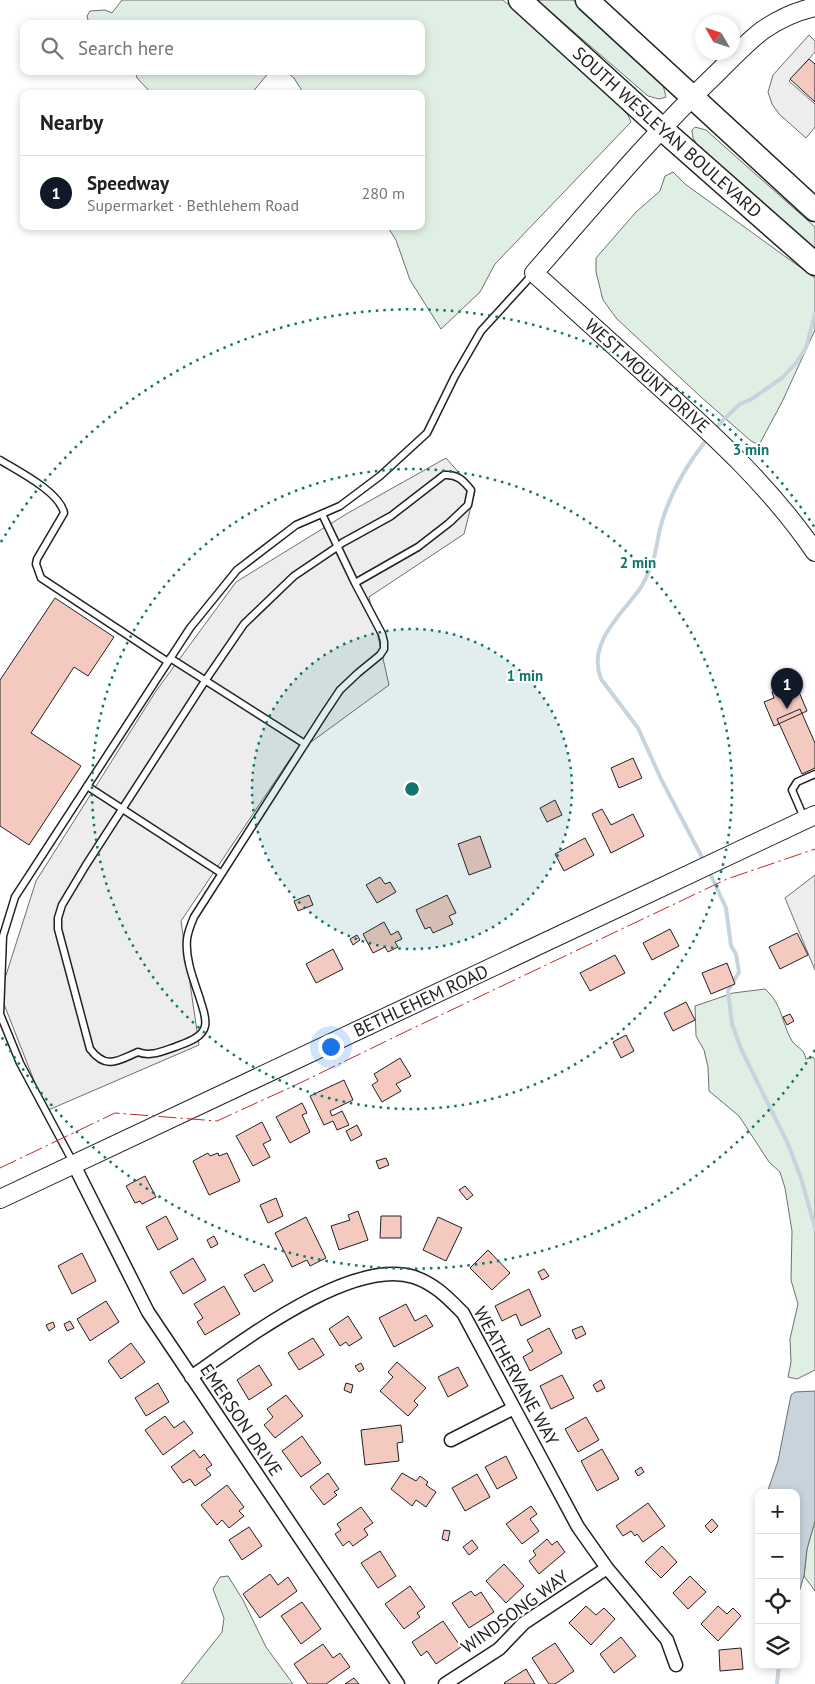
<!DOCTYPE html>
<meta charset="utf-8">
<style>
:root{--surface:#fff;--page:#f6f6f6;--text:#202124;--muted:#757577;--line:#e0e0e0;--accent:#111827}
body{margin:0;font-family:"PT Sans",sans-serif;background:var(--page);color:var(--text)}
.controls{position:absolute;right:15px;bottom:15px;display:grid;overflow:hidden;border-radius:10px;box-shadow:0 2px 8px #0003}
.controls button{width:45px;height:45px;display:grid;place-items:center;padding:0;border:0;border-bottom:1px solid var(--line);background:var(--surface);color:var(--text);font:25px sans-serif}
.compass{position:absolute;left:695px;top:15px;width:45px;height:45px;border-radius:50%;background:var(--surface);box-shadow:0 2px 8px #0003;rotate:309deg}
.you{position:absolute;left:330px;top:1046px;width:18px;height:18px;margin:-12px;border:4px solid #fff;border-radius:50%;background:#1a73e8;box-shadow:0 0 0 8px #1a73e833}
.badge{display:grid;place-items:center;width:32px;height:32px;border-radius:50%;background:var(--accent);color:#fff;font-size:16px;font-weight:700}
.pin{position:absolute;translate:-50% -41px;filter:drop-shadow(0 1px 2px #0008)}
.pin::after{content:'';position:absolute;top:26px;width:18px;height:15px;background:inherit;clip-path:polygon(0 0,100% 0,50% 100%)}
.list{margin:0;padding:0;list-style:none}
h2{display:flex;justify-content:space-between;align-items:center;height:65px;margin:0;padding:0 20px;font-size:21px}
h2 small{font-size:16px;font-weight:400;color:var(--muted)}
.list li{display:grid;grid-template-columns:32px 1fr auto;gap:15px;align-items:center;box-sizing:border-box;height:75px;padding:0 20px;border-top:1px solid var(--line)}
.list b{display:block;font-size:19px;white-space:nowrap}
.list p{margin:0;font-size:16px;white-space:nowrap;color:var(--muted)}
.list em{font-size:16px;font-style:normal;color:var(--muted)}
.icon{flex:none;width:28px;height:28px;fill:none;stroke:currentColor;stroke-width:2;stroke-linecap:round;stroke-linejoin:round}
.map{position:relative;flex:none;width:815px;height:1684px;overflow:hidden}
.search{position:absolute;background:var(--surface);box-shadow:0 2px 8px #0003;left:20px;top:20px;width:405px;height:55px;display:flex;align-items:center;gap:12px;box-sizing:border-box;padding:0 18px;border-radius:10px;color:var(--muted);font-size:19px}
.panel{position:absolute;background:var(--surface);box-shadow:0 2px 8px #0003;left:20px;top:90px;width:405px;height:140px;border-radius:10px}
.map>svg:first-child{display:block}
.green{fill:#e0efe3;stroke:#6f6f6f}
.parking{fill:#ededed;stroke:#6f6f6f}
.water{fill:#c7d3dd;stroke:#6f6f6f}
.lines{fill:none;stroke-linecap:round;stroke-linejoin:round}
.stream{stroke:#c7d3dd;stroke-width:4}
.building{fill:#f3c9c0;stroke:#222}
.lane-casing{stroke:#222;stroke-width:9}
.street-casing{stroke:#222;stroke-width:15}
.secondary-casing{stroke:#222;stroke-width:20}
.highway-casing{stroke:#222;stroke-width:25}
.lane{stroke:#fff;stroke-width:6}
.street{stroke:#fff;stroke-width:12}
.secondary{stroke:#fff;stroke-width:18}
.highway{stroke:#fff;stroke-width:22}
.power{stroke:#c62828;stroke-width:1;stroke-dasharray:18 4 2.5 4;stroke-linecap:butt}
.ring{fill:none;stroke:#0f766e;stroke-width:2.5;stroke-dasharray:2.5 5}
.labels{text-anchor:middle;stroke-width:4;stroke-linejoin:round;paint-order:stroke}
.street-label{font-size:18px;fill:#222;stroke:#fff}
.centre{fill:#0f766e;stroke:#fff;stroke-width:2.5}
.ring-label{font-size:15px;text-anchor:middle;font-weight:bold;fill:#0f766e;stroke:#fff;stroke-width:4;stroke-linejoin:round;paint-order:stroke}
</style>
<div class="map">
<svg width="815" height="1684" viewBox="0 0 815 1684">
<rect width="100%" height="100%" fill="#fff"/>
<path class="green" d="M122 0H503L575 61 628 115 631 122 495 264 480 292 441 329 410 280 396 240 387 226H421V94H304L294 78 285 71H421V24H89L87 16 90 11 105 10 112 13Z
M537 0H573L627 44 663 85 666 97 659 99 648 96Z
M135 71H270L251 94H152L137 78Z
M695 127 706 130 815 227V253L701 151 693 138 692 130Z
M673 172 685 184 815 278V330L782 402 759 445 751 441 701 397 617 319 603 300 596 272V258L636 212 660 191 665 176Z
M765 989C783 1005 781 1022 792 1041 798 1049 803 1047 806 1059L813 1057 815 1060V1370L797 1379 788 1377 791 1362 790 1339 798 1304 791 1280 792 1231 785 1188 780 1172 769 1162 739 1116 709 1091 708 1067 704 1050 696 1036 695 1006 733 993Z
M815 1521V1591L804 1576 807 1549Z
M228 1576 243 1600 266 1647 293 1684H181L222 1632 224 1618 213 1589 220 1577Z"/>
<path class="parking" d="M809 35 815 41V52L789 81 815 104V127L806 138 779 114 772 104 768 92 773 75Z
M446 458 475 491 464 534 369 597 389 685 292 756 181 921 199 1045 46 1111 0 994 36 881 156 691 236 582 348 513Z
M815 875V970L785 898Z"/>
<path class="water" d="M815 1391V1521L807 1549 804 1576 796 1602V1493H767L778 1461 791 1395 795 1392Z"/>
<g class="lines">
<path class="stream" d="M714 431 723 420 740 404 750 400 782 378 796 363 806 348 815 314
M705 863 661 779 638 728 601 679C587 644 620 616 639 590 644 583 648 574 651 566 657 553 657 538 661 525 670 493 687 464 708 438
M709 871 726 908 731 946 736 954 739 972 728 991 732 1024 742 1051 788 1144 801 1178 815 1228
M777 1684 779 1665"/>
</g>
<path class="building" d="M809 59 815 64V102L790 79Z
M55 598 114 637 88 676 74 667 31 733 81 766 29 845 0 826V680Z
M783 687 785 693 797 687 807 711 774 726 764 702 774 698 772 692Z
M800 709 815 743V768L802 774 777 719Z
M633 758 642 778 619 788 611 768Z
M555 800 562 815 547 822 540 808Z
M602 809 611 825 633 814 644 836 611 853 592 814Z
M480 836 491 867 469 875 458 844Z
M585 838 594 855 564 871 555 854Z
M380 877 385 884 390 882 396 892 377 903 366 885Z
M309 895 313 905 298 911 294 901Z
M447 895 456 913 449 916 453 924 433 933 430 927 425 929 416 910Z
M384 922 391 935 398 931 402 939 395 942 398 947 388 952 385 947 373 953 363 934Z
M670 929 679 946 652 960 643 943Z
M797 933 808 955 780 969 769 947Z
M357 935 360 940 353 945 350 939Z
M333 949 343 969 316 983 306 964Z
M615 955 625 973 590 991 580 973Z
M727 963 735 984 711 994 702 973Z
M686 1002 695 1020 673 1031 664 1013Z
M790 1014 794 1021 787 1025 783 1017Z
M626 1035 634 1051 621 1058 613 1042Z
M400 1058 411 1076 396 1084 401 1091 382 1102 372 1085 378 1081 374 1074Z
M344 1080 353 1100 330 1111 332 1116 342 1111 349 1125 337 1130 333 1121 324 1125 310 1096Z
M302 1103 307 1113 302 1115 310 1132 290 1143 276 1117Z
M262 1122 271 1140 263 1144 270 1157 253 1166 236 1136Z
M357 1125 362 1135 351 1141 346 1131Z
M208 1153 210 1156 218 1153 219 1156 227 1153 240 1181 209 1195 193 1161Z
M386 1158 389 1165 379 1169 376 1161Z
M145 1176 156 1197 142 1204 140 1201 135 1203 126 1186Z
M465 1186 473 1195 467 1200 459 1190Z
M276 1198 283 1216 268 1223 260 1205Z
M358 1211 368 1240 339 1250 331 1226 350 1220 348 1215Z
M166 1216 178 1239 158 1250 146 1227Z
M381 1216H401V1238H380Z
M306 1217 326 1258 310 1266 307 1260 292 1267 275 1233Z
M438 1217 462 1228 446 1261 423 1250Z
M214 1236 218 1244 211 1248 207 1240Z
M488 1250 510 1273 492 1290 470 1268Z
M82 1253 96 1281 72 1294 58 1266Z
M193 1258 206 1280 183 1294 170 1272Z
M264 1264 273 1281 254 1292 244 1275Z
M544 1269 549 1276 542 1280 538 1272Z
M224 1286 240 1314 205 1335 197 1322 203 1318 194 1304Z
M529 1289 541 1316 521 1326 516 1314 502 1321 495 1306Z
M106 1301 119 1322 90 1341 77 1319Z
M406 1304 415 1321 426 1315 433 1326 394 1347 379 1318Z
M348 1316 362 1338 349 1346 346 1342 340 1346 329 1329Z
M70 1321 74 1328 67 1331 64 1324Z
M53 1322 55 1327 49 1331 46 1325Z
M582 1326 586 1334 576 1339 572 1330Z
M549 1328 562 1353 530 1371 523 1357 533 1351 527 1340Z
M313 1338 324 1355 299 1370 288 1353Z
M131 1343 145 1362 121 1379 108 1361Z
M397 1362 426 1388 414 1401 418 1405 408 1416 380 1391 393 1377 388 1372Z
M361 1363 364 1369 359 1372 355 1366Z
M259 1365 272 1385 249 1400 237 1380Z
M458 1367 468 1386 448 1397 438 1377Z
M562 1375 574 1398 551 1409 540 1386Z
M601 1380 605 1388 597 1392 593 1385Z
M158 1383 169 1402 146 1416 135 1398Z
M346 1383 353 1385 351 1393 344 1390Z
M286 1395 303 1416 275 1438 264 1425 273 1417 267 1409Z
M165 1416 174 1428 184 1421 193 1433 163 1455 145 1430Z
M586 1417 599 1440 578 1452 565 1429Z
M401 1425 403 1442 397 1443 399 1461 365 1465 361 1430Z
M302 1436 321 1463 301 1477 282 1451Z
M602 1449 619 1479 597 1491 581 1461Z
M194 1450 200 1458 204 1454 212 1465 206 1469 211 1475 195 1486 190 1479 183 1483 171 1467Z
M506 1456 517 1478 497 1489 485 1467Z
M641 1467 644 1472 638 1476 635 1471Z
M328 1473 339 1489 334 1492 337 1495 324 1505 310 1487Z
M402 1473 416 1481 420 1476 428 1482 426 1485 436 1492 426 1507 416 1500 412 1506 391 1489Z
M477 1474 490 1497 465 1511 452 1488Z
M227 1485 244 1507 239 1511 244 1516 229 1528 222 1520 217 1525 201 1505Z
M648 1503 665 1526 643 1542 637 1534 635 1536 631 1531 623 1536 616 1526Z
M531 1506 537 1514 530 1519 539 1531 522 1544 506 1524Z
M361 1507 373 1523 364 1529 368 1535 353 1546 349 1541 343 1546 335 1534 341 1530 337 1524Z
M712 1519 718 1526 711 1533 705 1526Z
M249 1527 262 1546 242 1560 229 1540Z
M444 1530 450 1531 448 1541 442 1539Z
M547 1539 552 1545 557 1541 565 1552 539 1574 529 1561 536 1555 533 1551Z
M472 1540 478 1548 469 1555 463 1547Z
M662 1546 677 1562 661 1578 645 1562Z
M380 1551 396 1576 378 1588 361 1563Z
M504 1564 524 1586 506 1603 486 1581Z
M270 1574 278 1585 288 1577 297 1591 260 1618 243 1594Z
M690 1576 706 1592 688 1609 673 1593Z
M410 1586 425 1607 417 1613 420 1617 404 1629 385 1604Z
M471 1591 475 1596 481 1592 494 1612 469 1628 452 1603Z
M302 1602 321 1629 301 1644 281 1616Z
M586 1606 596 1615 604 1608 615 1619 591 1645 569 1623Z
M718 1606 727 1614 733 1608 741 1616 718 1641 701 1624Z
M443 1621 461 1647 436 1664 427 1651 421 1656 412 1642Z
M621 1637 636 1656 614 1673 600 1654Z
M555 1643 574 1671 555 1684H549L532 1658Z
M323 1644 333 1658 340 1653 350 1667 326 1684H308L294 1664Z
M741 1648 743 1669 720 1671 719 1650Z
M526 1669 535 1684H505L504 1683Z
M354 1678 359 1684H345Z"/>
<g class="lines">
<g class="lane-casing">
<path id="lane" d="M0 460C18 471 60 492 64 513L37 559 36 564 41 578 168 662
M322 514 355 583 382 634 384 642V649L380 655 358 673 340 690 324 714 194 917C191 924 188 932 187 939 185 959 194 981 200 999 202 1007 207 1017 205 1026 203 1038 185 1043 175 1047 163 1051 150 1057 138 1052 117 1061 106 1070 90 1049L58 929V918L62 905 86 865 205 681 244 624 294 576 337 547 342 543 391 516 444 475C457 474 463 480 471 490L468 505 449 523 418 547 355 583
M170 658 305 744
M87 786 221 873
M805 820 792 790 797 782 815 774
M74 1164 20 1063 0 1014 3 936 15 897 190 628 237 570 296 525 340 506 380 476 427 433 455 376 481 331 533 274"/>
</g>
<g class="street-casing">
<path id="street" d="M74 1165 148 1312 398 1684
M191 1377C242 1342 351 1257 414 1277 435 1284 448 1298 463 1313L578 1527 607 1568 667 1640 676 1665
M451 1440 514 1408
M445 1684 499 1649 524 1623 607 1568"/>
</g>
<g class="secondary-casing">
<path id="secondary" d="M815 7C797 11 779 19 763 30 746 43 731 59 716 74 651 136 593 206 534 273 576 311 619 350 661 388 717 438 772 489 815 552
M0 1199 815 815"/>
</g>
<g class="highway-casing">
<g id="highway">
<path id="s1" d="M520 0 662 129 815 264"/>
<path d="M587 0 815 210"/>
</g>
</g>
<use href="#lane" class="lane"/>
<use href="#street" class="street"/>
<use href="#secondary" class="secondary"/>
<use href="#highway" class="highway"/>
<path class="power" d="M0 1168 115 1113 217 1121 300 1083 405 1032 727 879 815 849"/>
</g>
<circle cx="412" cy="789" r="160" fill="#0f766e" fill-opacity=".12"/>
<g class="ring">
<circle cx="412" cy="789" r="160"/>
<circle cx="412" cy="789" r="320"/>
<path d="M815 1050A480 480 0 0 1 1 1036M1 542A480 480 0 0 1 815 528"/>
</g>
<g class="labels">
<g class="street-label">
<text dy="6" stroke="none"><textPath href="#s1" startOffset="198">SOUTH WESLEYAN BOULEVARD</textPath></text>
<text transform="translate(647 376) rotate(42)" y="6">WEST MOUNT DRIVE</text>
<text transform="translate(421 1001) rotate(-25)" y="6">BETHLEHEM ROAD</text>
<text transform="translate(516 1376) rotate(61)" y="6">WEATHERVANE WAY</text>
<text transform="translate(241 1420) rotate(56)" y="6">EMERSON DRIVE</text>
<text transform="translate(515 1612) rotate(-36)" y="6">WINDSONG WAY</text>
</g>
</g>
<circle cx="412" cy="789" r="8" class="centre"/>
<g class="ring-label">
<text x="751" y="455">3 min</text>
<text x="638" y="568">2 min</text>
<text x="525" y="681">1 min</text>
</g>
</svg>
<div class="controls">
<button>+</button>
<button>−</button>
<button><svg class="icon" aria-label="locate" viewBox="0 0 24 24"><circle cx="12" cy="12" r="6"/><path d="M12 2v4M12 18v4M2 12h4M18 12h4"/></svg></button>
<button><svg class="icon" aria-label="layers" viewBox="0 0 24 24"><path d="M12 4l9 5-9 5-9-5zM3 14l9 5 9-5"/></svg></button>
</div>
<svg class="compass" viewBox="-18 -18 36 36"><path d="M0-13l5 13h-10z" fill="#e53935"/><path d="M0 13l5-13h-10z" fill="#757577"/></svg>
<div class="you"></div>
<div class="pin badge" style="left:787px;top:709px">1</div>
<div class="search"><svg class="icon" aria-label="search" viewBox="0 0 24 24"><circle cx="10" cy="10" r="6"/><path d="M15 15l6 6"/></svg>Search here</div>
<section class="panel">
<h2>Nearby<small></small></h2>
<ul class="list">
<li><span class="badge">1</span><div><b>Speedway</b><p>Supermarket · Bethlehem Road</p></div><em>280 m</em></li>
</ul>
</section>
</div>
